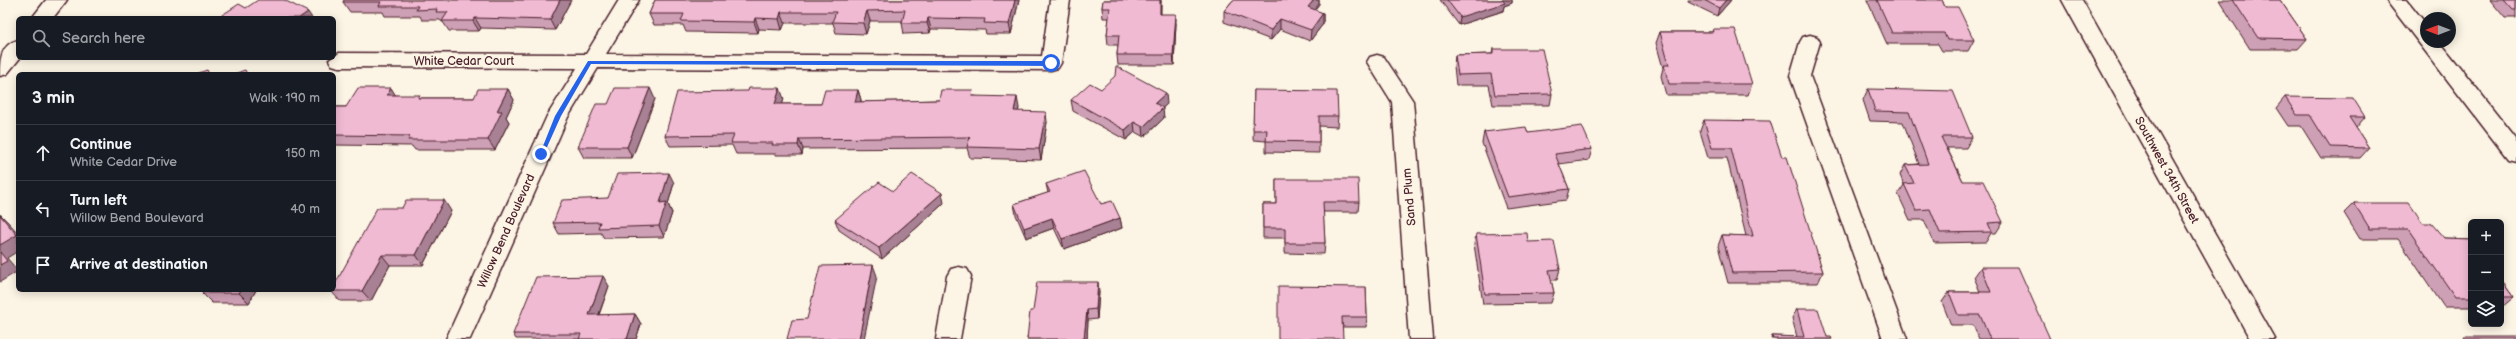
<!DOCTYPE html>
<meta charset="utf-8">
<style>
:root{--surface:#171b24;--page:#242831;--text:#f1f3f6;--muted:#9ea1a6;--line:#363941}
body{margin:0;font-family:"Balsamiq Sans",sans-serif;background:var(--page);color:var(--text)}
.controls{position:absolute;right:12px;bottom:12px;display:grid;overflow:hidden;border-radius:6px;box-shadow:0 2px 10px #0003}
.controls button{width:36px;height:36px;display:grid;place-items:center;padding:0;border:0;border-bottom:1px solid var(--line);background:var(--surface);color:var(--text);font:20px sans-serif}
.compass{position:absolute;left:2420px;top:12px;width:36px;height:36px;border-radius:50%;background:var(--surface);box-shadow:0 2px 10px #0003;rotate:270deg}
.stop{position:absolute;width:12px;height:12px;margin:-9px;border:3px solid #2563eb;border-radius:50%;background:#fff}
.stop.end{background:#2563eb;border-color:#fff;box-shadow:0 1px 4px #0008}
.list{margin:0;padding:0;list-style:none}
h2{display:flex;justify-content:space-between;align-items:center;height:52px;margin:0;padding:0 16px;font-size:17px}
h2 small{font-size:13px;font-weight:400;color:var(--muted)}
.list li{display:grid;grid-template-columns:26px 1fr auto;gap:12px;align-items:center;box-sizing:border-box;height:56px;padding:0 16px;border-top:1px solid var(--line)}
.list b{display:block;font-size:15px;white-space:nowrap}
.list p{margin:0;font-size:13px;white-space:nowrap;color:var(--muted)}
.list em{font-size:13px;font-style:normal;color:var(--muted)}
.icon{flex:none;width:22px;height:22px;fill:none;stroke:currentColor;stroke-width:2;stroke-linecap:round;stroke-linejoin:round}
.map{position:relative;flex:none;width:2516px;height:339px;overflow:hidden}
.search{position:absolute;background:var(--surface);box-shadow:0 2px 10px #0003;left:16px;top:16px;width:320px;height:44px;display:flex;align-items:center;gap:10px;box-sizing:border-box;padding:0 14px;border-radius:6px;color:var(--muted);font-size:15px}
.panel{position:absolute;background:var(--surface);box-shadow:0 2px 10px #0003;left:16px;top:72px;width:320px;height:220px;border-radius:6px}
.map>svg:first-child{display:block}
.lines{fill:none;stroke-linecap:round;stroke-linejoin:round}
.street-casing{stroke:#4a1f2b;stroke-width:3}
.secondary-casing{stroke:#4a1f2b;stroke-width:3}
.street{fill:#fcf5e5;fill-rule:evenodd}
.secondary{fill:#fcf5e5;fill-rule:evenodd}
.wall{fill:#cea0b5;stroke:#4a1f2b}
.shaded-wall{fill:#a88294;stroke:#4a1f2b}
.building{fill:#f0bad3;stroke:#4a1f2b}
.route{fill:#2563eb}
.labels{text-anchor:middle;stroke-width:4;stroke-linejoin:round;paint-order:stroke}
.street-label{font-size:12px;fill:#4a1f2b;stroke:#fcf5e5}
</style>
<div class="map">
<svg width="2516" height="339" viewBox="0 0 2516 339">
<rect width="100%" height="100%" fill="#fcf5e5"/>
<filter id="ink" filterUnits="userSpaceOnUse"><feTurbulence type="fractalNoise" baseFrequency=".025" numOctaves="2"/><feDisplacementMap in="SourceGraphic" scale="8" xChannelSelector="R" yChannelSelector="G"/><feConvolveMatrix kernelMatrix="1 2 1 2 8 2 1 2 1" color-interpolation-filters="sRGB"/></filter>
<g filter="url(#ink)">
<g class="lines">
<g class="street-casing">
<path id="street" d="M46 0H67L53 18H32Z
M619 0H639L606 54 1042 56 1050 0H1070L1061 63 1058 68 1051 70 598 68 568 117 470 339H446L547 116 577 68 339 67 332 65 329 60 339 53 586 54Z
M2386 0H2407L2426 24V42H2440L2516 138V161L2508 159Z
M1810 35 1817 37 1820 42 1810 76 1907 339H1883L1790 76 1800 42 1803 37Z
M18 40V58H20L7 74 0 76C0 60 0 45 18 40Z
M1377 55 1384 57 1413 101 1433 339H1409L1392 102 1367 62 1370 57Z
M959 267 967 269 971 276 960 339H936L947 276 951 269Z"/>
</g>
<g class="secondary-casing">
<path id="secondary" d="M2062 0H2082L2275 339H2250Z"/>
</g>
<use href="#street" class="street"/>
<use href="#secondary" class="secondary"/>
</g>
<path class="wall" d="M344 0H571L555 30 481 28 479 31H449L443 22H442L440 20H422L420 16H385L383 12H350L343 2Z
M655 0H1019L1011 34H986L985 30 931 29 930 33 904 34 902 23V21H870L866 34 836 33 833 23H785L782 30 759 29 758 33 686 32 683 25H654L649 14Z
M1103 0H1161V14L1176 23 1174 65H1118L1117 55 1118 45H1108L1107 35 1109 18H1103L1102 8Z
M1233 0H1319V4L1314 10 1323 13V24L1310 41 1280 29 1271 40 1224 22V11Z
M1440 0H1512V3L1504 6 1503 11 1459 25Z
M1688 0H1731L1717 16 1688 2Z
M1867 0H1942L1945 7 1974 40 1968 51H1942L1938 44H1887Z
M2219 0H2280L2307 39 2298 49H2250Z
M2490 0H2516V18H2505Z
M1713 29 1752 84 1748 95H1666L1661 76 1663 68 1656 43 1660 32H1712Z
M1493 49 1552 94 1550 105H1493L1489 85H1456L1454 66 1455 55 1492 54Z
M391 88 395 95 422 98H474L508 89 514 100 506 117 509 122 495 150H415L412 146 334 145V107H346Z
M1101 89 1167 104 1162 108 1164 118 1144 137 1135 132 1126 140 1073 111 1071 100Z
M1868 89 1972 137 1966 148H1947L1963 181 2003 222 1996 233H1991L1986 242 1934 243 1924 220H1910L1898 194 1904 185 1900 175 1905 165 1919 164 1903 122 1870 121 1863 100Z
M858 90 861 100V102L939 100 975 96 1019 108 1018 111 1047 122 1041 160 970 158 967 148 803 149 802 155H776V154H736L732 145 670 146 665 136 748 91 784 99 782 104H821Z
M1254 90 1338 116 1337 127 1319 126V153L1266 152V141L1253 140Z
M2285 97 2365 117 2356 128 2369 148 2360 158H2321L2301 126H2288L2276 108Z
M655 99 632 158H584L578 147 608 104Z
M1704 120 1782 157 1823 272 1818 283H1728L1718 246 1722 235 1746 236 1727 158H1708L1700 131Z
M1484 132 1528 133 1592 149 1589 160 1559 164 1569 189 1566 200 1506 208 1482 143Z
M1276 179 1359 202 1358 212H1323L1325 243 1324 254 1285 253V238H1263V204H1276Z
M674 183 668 204 672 213 664 237 604 238 601 233 559 234 553 223 608 198Z
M1046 184 1101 204 1120 218 1122 228 1064 249 1054 228 1026 238 1016 215 1014 204 1048 193Z
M893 191 944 203 882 259 839 230 835 220Z
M2354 203 2423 223 2444 238 2471 239V307H2444L2398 239H2360L2344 213Z
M402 208 451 211 423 265H390L371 301H340L331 291Z
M1476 234 1528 242 1560 269 1557 280H1551L1554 293 1551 303 1483 304 1474 244Z
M1981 267 2050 339H1979L1973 325H1951L1942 302 1949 292H1980L1974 277Z
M2501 279 2514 297 2502 307H2501Z
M609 286 599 315 635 314 641 324 636 339H516L513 334Z
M1366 287 1367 317 1366 327H1343L1278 339Z
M256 290 249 303H212L202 293Z
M1099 292 1097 319 1088 320 1087 339H1027L1033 311Z
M1797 309 1827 337 1832 339H1771L1772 336 1797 337 1792 318Z"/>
<path class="shaded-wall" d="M560 0H571L555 30 550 20Z
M1015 0H1019L1011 34 1009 24Z
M1160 0H1161L1160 23Z
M1314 0H1319V4L1308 18V7Z
M1501 0H1512V3L1504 6 1503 11 1459 25 1460 17Z
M1726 0H1731L1717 16 1719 8Z
M867 11 870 21 866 34 863 23Z
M308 12 312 18H299Z
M781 12 785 23 782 30 779 19Z
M1323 13V24L1310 41 1311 30Z
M1176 14V23L1174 65 1173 55Z
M475 18 481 28 479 31 473 21Z
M755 18 759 29 758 33 754 22Z
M928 18 931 29 930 33 927 23Z
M1280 19V29L1271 40V30Z
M391 88 398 99 387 95Z
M650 88 655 99 632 158 627 147Z
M780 88 784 99 779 115 775 104Z
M508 89 514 100 506 117 509 122 495 150 488 140 497 111Z
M858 90 861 100 858 112 855 102Z
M1166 93 1167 104 1156 114 1155 103Z
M1017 97 1019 108 1016 122 1014 111Z
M1163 108 1164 118 1144 137 1143 127Z
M1046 112 1047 122 1041 160 1039 149Z
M1134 122 1135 132 1126 140 1125 130Z
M799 139 803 149 802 155 798 145Z
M669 173 674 183 668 204 672 213 664 237 659 226 660 203Z
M942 193 944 203 882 259 879 248Z
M444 200 451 211 423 265 416 255Z
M0 214 8 222 18 233V251L7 258 18 271 0 282Z
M1052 218 1054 228 1026 238 1024 228Z
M1120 218 1122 228 1064 249 1062 239Z
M382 255 390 265 371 301 362 291Z
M873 265 877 276 864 339H859Z
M603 276 609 286 595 325 589 315Z
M1098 282 1099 292 1097 319 1096 309Z
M241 290H256L249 303 239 293Z
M1087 310 1088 320 1087 339H1084Z
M635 314 641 324 636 339H627Z"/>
<path class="building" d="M258 0H284L308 12 299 18H221L219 17 239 4 246 8Z
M344 0H560L550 20 475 18 473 21H442L448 12H436L437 9 416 10 418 6H379L381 2H343Z
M655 0H1015L1009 24 984 23 985 19 928 18 927 23H902L905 10 867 11 863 23 832 22 836 12H781L779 19 755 18 754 22 681 21 684 14H649Z
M1103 0H1160V14H1176L1173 55H1117L1119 35H1107L1110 8H1102Z
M1233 0H1314L1308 7 1323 13 1311 30 1280 19 1271 30 1224 11Z
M1447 0H1502L1505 3 1460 17Z
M1704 0H1726L1719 8Z
M1877 0H1942L1945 7H1958L1974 40H1947L1944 33H1892Z
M2233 0H2280L2307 39 2258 38Z
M2504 0H2516V10H2513Z
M1713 29H1735L1752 84H1669L1664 65H1669L1660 32H1714Z
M1493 49H1542L1552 94 1495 95 1491 74 1458 75 1455 55 1493 54Z
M1116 66 1166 93 1155 103 1163 108 1143 127 1134 122 1125 130 1071 100 1090 83 1101 89 1115 76Z
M207 70 209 74H196Z
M245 70 247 74H234Z
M358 88H391L387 95H420L418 98H474L478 89H508L497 111H502L488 140H408L410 136 334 135V107H346Z
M615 88H650L627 147H578L596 104H608Z
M749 88H780L775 104H821L825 90H858L855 102 939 100 941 90H973L972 96 1017 97 1014 111 1046 112 1039 149 967 147 970 137 799 139 798 145H772L773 143H731L734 135 665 136 677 92 748 91Z
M1868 89 1953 91 1972 137H1941L1963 181H1983L2003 222 1988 223 1992 232 1940 233 1930 209 1916 210 1904 184 1914 183 1905 165 1928 164 1909 112 1875 111Z
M1254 90 1337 91 1338 116H1319V142L1266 141 1267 130H1253Z
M2285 97 2353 98 2365 117H2349L2369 148 2330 147 2310 115H2297Z
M1704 120 1770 121 1782 157H1787L1823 272 1732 273 1722 235 1753 236 1731 148H1712Z
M1582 126 1592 149 1555 154 1569 189 1508 197 1484 132 1526 127 1528 133Z
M1084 171 1101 204 1112 201 1120 218 1062 239 1052 218 1024 228 1014 204 1050 192 1046 184Z
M669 173 660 203 667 202 659 226 598 228 600 222 553 223 562 200 608 198 617 174Z
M912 174 942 193 879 248 835 220 879 182 893 191Z
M1276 179H1358L1359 202H1323L1325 243H1285V228H1263V204H1276Z
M406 200H444L416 255H382L362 291H331L332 290H334V286L377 208H402Z
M2354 203H2409L2423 223H2431L2444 238 2471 239V297H2455L2408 229H2370Z
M0 215 17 235 0 245Z
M1527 233 1528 242 1554 241 1560 269 1549 270 1554 293 1485 294 1476 234Z
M0 252 7 261 0 265Z
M873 265 859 339H787L792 320 807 319 820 266Z
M1981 267H2018L2050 339H1990L1980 315H1958L1949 292H1991Z
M603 276 589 315 635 314 627 339H579L581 334H513L536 277Z
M2501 279 2514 297H2501Z
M1037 282H1098L1096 309 1087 310 1084 339H1027L1030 311H1033Z
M1278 286 1366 287 1367 317H1342L1343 339H1278Z
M204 290H241L239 293H202Z
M1797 309H1818L1827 337H1831L1832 339H1773L1772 336 1804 337Z
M2464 337H2516V339H2465Z"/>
</g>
<path class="route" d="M588 61H1051L1054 63 1051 66 591 64 561 116 543 156H539L555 116Z"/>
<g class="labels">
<g class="street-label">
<text x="464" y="65">White Cedar Court</text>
<text transform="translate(2167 170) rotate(61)" y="4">Southwest 34th Street</text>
<text transform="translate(1409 197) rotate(-95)" y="4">Sand Plum</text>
<text transform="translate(506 231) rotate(-66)" y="4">Willow Bend Boulevard</text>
</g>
</g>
</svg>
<div class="controls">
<button>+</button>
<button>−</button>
<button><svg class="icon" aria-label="layers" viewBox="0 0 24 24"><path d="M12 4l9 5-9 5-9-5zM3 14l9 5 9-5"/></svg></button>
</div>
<svg class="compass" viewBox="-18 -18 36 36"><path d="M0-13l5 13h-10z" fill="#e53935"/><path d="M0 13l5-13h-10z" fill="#9ea1a6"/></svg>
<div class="stop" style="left:1051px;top:63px"></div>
<div class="stop end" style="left:541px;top:154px"></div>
<div class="search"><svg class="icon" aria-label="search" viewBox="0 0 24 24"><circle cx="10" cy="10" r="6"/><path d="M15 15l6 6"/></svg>Search here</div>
<section class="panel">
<h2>3 min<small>Walk · 190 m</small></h2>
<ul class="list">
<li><svg class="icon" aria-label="ahead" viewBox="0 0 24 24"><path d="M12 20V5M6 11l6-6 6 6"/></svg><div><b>Continue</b><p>White Cedar Drive</p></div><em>150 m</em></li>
<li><svg class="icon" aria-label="left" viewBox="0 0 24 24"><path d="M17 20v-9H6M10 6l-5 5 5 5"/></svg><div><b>Turn left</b><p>Willow Bend Boulevard</p></div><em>40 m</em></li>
<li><svg class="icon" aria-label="arrive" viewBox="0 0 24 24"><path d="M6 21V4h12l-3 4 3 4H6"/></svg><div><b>Arrive at destination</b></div></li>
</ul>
</section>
</div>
